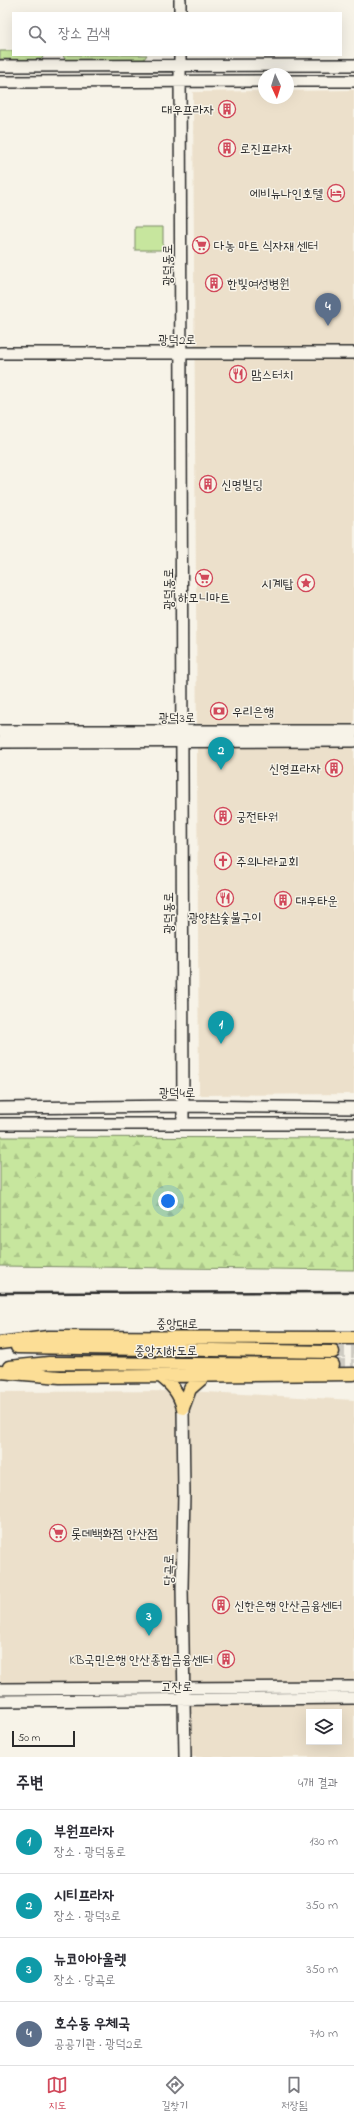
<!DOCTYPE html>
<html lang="ko">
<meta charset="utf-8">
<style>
:root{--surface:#fff;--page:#f2f2f3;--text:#2b2b33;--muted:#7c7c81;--line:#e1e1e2;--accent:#d1495b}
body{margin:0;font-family:"Indie Flower","Poor Story",sans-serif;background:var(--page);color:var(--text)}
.controls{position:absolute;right:12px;bottom:12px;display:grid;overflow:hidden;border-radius:0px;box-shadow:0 4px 16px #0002}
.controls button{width:36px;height:36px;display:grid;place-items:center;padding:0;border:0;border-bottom:1px solid var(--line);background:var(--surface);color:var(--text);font:20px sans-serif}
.compass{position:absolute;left:258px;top:68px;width:36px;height:36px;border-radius:50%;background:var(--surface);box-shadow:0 4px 16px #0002;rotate:176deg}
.scale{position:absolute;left:12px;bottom:10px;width:63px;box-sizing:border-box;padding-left:4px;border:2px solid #2b2b2b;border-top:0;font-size:11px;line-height:14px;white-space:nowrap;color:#2b2b2b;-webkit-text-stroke:3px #f7f3e8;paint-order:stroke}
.you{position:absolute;left:168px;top:1201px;width:14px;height:14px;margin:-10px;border:3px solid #fff;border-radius:50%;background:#1a73e8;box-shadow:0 0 0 6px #1a73e833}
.badge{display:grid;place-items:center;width:26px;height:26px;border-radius:50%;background:var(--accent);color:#fff;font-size:13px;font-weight:700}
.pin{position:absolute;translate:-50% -33px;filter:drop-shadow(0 1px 2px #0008)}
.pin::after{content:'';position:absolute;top:21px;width:14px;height:12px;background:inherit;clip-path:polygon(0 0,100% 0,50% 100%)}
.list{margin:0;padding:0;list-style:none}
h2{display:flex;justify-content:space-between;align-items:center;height:52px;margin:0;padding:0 16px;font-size:17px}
h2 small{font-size:13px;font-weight:400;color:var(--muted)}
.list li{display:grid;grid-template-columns:26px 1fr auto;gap:12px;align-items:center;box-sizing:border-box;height:64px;padding:0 16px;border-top:1px solid var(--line)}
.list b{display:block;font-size:15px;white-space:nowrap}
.list p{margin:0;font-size:13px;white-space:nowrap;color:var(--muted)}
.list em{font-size:13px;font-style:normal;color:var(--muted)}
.icon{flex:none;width:22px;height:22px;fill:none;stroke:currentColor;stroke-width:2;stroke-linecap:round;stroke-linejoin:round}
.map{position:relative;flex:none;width:354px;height:1757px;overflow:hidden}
.search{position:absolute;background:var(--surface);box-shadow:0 4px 16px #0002;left:12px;right:12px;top:12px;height:44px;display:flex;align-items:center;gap:10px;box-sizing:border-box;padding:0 14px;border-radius:0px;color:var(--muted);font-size:15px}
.sheet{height:308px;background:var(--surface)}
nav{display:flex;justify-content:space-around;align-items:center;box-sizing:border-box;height:56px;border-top:1px solid var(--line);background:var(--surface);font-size:11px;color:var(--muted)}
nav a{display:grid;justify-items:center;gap:2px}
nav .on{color:var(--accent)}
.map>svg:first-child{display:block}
.built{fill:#ece0cb;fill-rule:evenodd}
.green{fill:#c7e69e;stroke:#798864}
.forest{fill:url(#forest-firs);stroke:#798864}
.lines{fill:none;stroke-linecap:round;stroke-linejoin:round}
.primary-tunnel{stroke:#cecbc2;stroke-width:12;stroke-dasharray:12 6;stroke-linecap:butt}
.secondary-casing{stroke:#2b2b2b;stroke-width:14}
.primary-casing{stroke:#2b2b2b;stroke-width:15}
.secondary{stroke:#f7f3e8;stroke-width:11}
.primary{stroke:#fcde96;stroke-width:12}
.rail{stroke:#2b2b2b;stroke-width:2.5}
.labels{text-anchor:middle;stroke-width:3;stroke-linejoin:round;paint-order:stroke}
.poi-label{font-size:13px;fill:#2b2b2b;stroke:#f7f3e8;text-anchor:start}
.street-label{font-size:13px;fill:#2b2b2b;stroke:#f7f3e8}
</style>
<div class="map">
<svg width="354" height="1757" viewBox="0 0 354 1757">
<defs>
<pattern id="forest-firs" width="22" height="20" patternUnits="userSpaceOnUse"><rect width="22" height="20" fill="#c7e69e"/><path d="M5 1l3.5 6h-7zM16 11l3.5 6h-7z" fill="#abc588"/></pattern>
</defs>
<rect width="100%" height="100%" fill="#f7f3e8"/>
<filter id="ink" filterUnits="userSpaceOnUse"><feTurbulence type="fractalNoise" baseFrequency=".025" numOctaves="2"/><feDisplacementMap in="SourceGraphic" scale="8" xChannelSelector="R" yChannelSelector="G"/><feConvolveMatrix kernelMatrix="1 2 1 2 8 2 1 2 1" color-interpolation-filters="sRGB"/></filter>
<g filter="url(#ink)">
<path class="built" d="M354 90V1094L199 1095 193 92 264 91V98H288V91Z
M187 1391 354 1400V1757H189L188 1685H0V1392ZM309 1712H339V1742H309Z"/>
<path class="green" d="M0 51H13V55H44L41 60 0 59Z
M63 55H147L144 59 65 60Z
M135 227H163V250H135Z"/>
<path class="forest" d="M0 1137 354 1138V1270L0 1266Z"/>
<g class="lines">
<path class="primary-tunnel" d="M333 1352H354
M333 1365H354"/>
<g class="secondary-casing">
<path id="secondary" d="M180 0V13
M180 55 183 1123
M0 66 354 65
M288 81H354
M0 82 264 81
M0 353H354
M0 731H354
M0 742 354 741
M0 1108 183 1106 354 1108
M0 1124H354
M183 1408 184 1493 182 1588 185 1757
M0 1689 354 1687
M0 1701 354 1698"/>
</g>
<g class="primary-casing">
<path id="primary" d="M0 1343 48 1337 354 1338
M17 1347 333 1352
M9 1367 49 1363 333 1365
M0 1372 60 1377 354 1374
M160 1376C172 1385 179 1393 183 1408L190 1389 206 1375"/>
</g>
<use href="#secondary" class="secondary"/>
<use href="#primary" class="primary"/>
<path class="rail" d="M0 1293 354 1292"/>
</g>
</g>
<defs>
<g id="building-ring" transform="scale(0.9)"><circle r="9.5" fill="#f7f3e8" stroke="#d1495b" stroke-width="1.5"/><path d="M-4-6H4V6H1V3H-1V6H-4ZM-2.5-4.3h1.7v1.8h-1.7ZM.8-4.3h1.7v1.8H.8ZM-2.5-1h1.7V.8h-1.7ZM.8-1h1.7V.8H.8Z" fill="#d1495b"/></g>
<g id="hotel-ring" transform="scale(0.9)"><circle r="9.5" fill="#f7f3e8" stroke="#d1495b" stroke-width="1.5"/><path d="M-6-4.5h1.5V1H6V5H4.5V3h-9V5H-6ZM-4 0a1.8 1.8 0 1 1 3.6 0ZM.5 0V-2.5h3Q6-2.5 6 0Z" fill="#d1495b"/></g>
<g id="supermarket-ring" transform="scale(0.9)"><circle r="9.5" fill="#f7f3e8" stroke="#d1495b" stroke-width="1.5"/><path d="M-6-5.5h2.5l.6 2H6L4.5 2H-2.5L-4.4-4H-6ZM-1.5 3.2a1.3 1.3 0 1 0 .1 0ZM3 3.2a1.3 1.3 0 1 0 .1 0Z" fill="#d1495b"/></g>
<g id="restaurant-ring" transform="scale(0.9)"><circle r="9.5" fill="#f7f3e8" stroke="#d1495b" stroke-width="1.5"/><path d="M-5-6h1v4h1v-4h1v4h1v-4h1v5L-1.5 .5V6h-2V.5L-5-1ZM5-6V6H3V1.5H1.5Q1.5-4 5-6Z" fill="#d1495b"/></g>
<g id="sight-ring" transform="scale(0.9)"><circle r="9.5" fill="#f7f3e8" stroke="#d1495b" stroke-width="1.5"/><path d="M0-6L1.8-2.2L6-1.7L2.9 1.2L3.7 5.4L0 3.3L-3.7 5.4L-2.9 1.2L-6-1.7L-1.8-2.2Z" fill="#d1495b"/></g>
<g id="bank-ring" transform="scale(0.9)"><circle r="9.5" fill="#f7f3e8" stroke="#d1495b" stroke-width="1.5"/><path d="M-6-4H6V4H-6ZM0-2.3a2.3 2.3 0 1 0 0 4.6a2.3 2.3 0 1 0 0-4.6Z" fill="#d1495b"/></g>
<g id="church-ring" transform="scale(0.9)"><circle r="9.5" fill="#f7f3e8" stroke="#d1495b" stroke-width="1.5"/><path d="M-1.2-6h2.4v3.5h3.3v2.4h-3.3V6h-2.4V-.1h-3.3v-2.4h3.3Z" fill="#d1495b"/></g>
</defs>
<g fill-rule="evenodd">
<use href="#building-ring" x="227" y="109"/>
<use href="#building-ring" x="227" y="148"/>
<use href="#hotel-ring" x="336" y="193"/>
<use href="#supermarket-ring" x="201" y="245"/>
<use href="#building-ring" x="214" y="283"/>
<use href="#restaurant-ring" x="238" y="374"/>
<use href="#building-ring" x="208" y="484"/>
<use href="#supermarket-ring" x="204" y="578"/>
<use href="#sight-ring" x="306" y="583"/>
<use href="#bank-ring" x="219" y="711"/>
<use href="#building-ring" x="334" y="768"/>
<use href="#building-ring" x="223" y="816"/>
<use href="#church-ring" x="223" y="861"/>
<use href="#restaurant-ring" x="225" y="898"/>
<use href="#building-ring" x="283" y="900"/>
<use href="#supermarket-ring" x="58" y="1533"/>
<use href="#building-ring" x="221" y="1605"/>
<use href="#building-ring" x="226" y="1659"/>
</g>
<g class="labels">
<g class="poi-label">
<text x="214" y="114" text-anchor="end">대우프라자</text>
<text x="240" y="153">로진프라자</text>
<text x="323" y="198" text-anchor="end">에비뉴나인호텔</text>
<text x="214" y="250">다농 마트 식자재 센터</text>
<text x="227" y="288">한빛여성병원</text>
<text x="251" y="379">맘스터치</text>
<text x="221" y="489">신명빌딩</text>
<text x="293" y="588" text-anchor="end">시계탑</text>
<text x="204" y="602" text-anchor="middle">하모니마트</text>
<text x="232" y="716">우리은행</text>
<text x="321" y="773" text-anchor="end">신영프라자</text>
<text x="236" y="821">궁전타워</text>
<text x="236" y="866">주의나라교회</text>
<text x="296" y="905">대우타운</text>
<text x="225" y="922" text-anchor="middle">광양참숯불구이</text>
<text x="71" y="1538">롯데백화점 안산점</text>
<text x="234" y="1610">신한은행 안산금융센터</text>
<text x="213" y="1664" text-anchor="end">KB국민은행 안산종합금융센터</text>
</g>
<g class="street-label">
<text transform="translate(167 265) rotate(-90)" y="5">광덕동로</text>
<text x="177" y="344">광덕2로</text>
<text transform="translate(168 589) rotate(-90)" y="5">광덕동로</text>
<text x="177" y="722">광덕3로</text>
<text transform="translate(168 913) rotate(-90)" y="5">광덕동로</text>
<text x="177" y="1097">광덕4로</text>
<text x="177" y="1328">중앙대로</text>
<text x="166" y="1355">중앙지하도로</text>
<text transform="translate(168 1570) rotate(-89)" y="5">당곡로</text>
<text x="177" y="1691">고잔로</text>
</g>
</g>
</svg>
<div class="controls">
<button><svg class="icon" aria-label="layers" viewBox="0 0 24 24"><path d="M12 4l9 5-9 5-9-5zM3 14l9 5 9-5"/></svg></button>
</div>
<svg class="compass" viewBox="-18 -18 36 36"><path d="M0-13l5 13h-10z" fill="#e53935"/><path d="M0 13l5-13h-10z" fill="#7c7c81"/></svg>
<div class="scale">50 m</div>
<div class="you"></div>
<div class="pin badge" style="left:221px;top:1044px;background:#0f9aa8">1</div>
<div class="pin badge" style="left:221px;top:770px;background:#0f9aa8">2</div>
<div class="pin badge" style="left:149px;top:1636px;background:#0f9aa8">3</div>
<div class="pin badge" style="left:328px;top:326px;background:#5c6f8a">4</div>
<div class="search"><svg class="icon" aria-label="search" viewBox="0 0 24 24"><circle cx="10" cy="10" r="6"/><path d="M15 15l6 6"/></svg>장소 검색</div>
</div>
<section class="sheet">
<h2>주변<small>4개 결과</small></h2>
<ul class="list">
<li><span class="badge" style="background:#0f9aa8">1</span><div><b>부원프라자</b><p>장소 · 광덕동로</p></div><em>130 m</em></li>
<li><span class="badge" style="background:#0f9aa8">2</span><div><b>시티프라자</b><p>장소 · 광덕3로</p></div><em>350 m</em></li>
<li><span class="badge" style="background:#0f9aa8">3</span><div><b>뉴코아아울렛</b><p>장소 · 당곡로</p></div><em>350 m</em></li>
<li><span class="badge" style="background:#5c6f8a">4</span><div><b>호수동 우체국</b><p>공공기관 · 광덕2로</p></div><em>710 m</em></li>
</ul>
</section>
<nav>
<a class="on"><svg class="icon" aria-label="map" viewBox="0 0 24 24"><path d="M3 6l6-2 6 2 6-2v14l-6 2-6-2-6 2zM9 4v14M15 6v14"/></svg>지도</a>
<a><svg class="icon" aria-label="directions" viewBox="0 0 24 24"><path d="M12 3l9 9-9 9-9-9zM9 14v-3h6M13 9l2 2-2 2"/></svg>길찾기</a>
<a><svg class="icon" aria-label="saved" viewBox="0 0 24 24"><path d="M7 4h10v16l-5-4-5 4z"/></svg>저장됨</a>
</nav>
